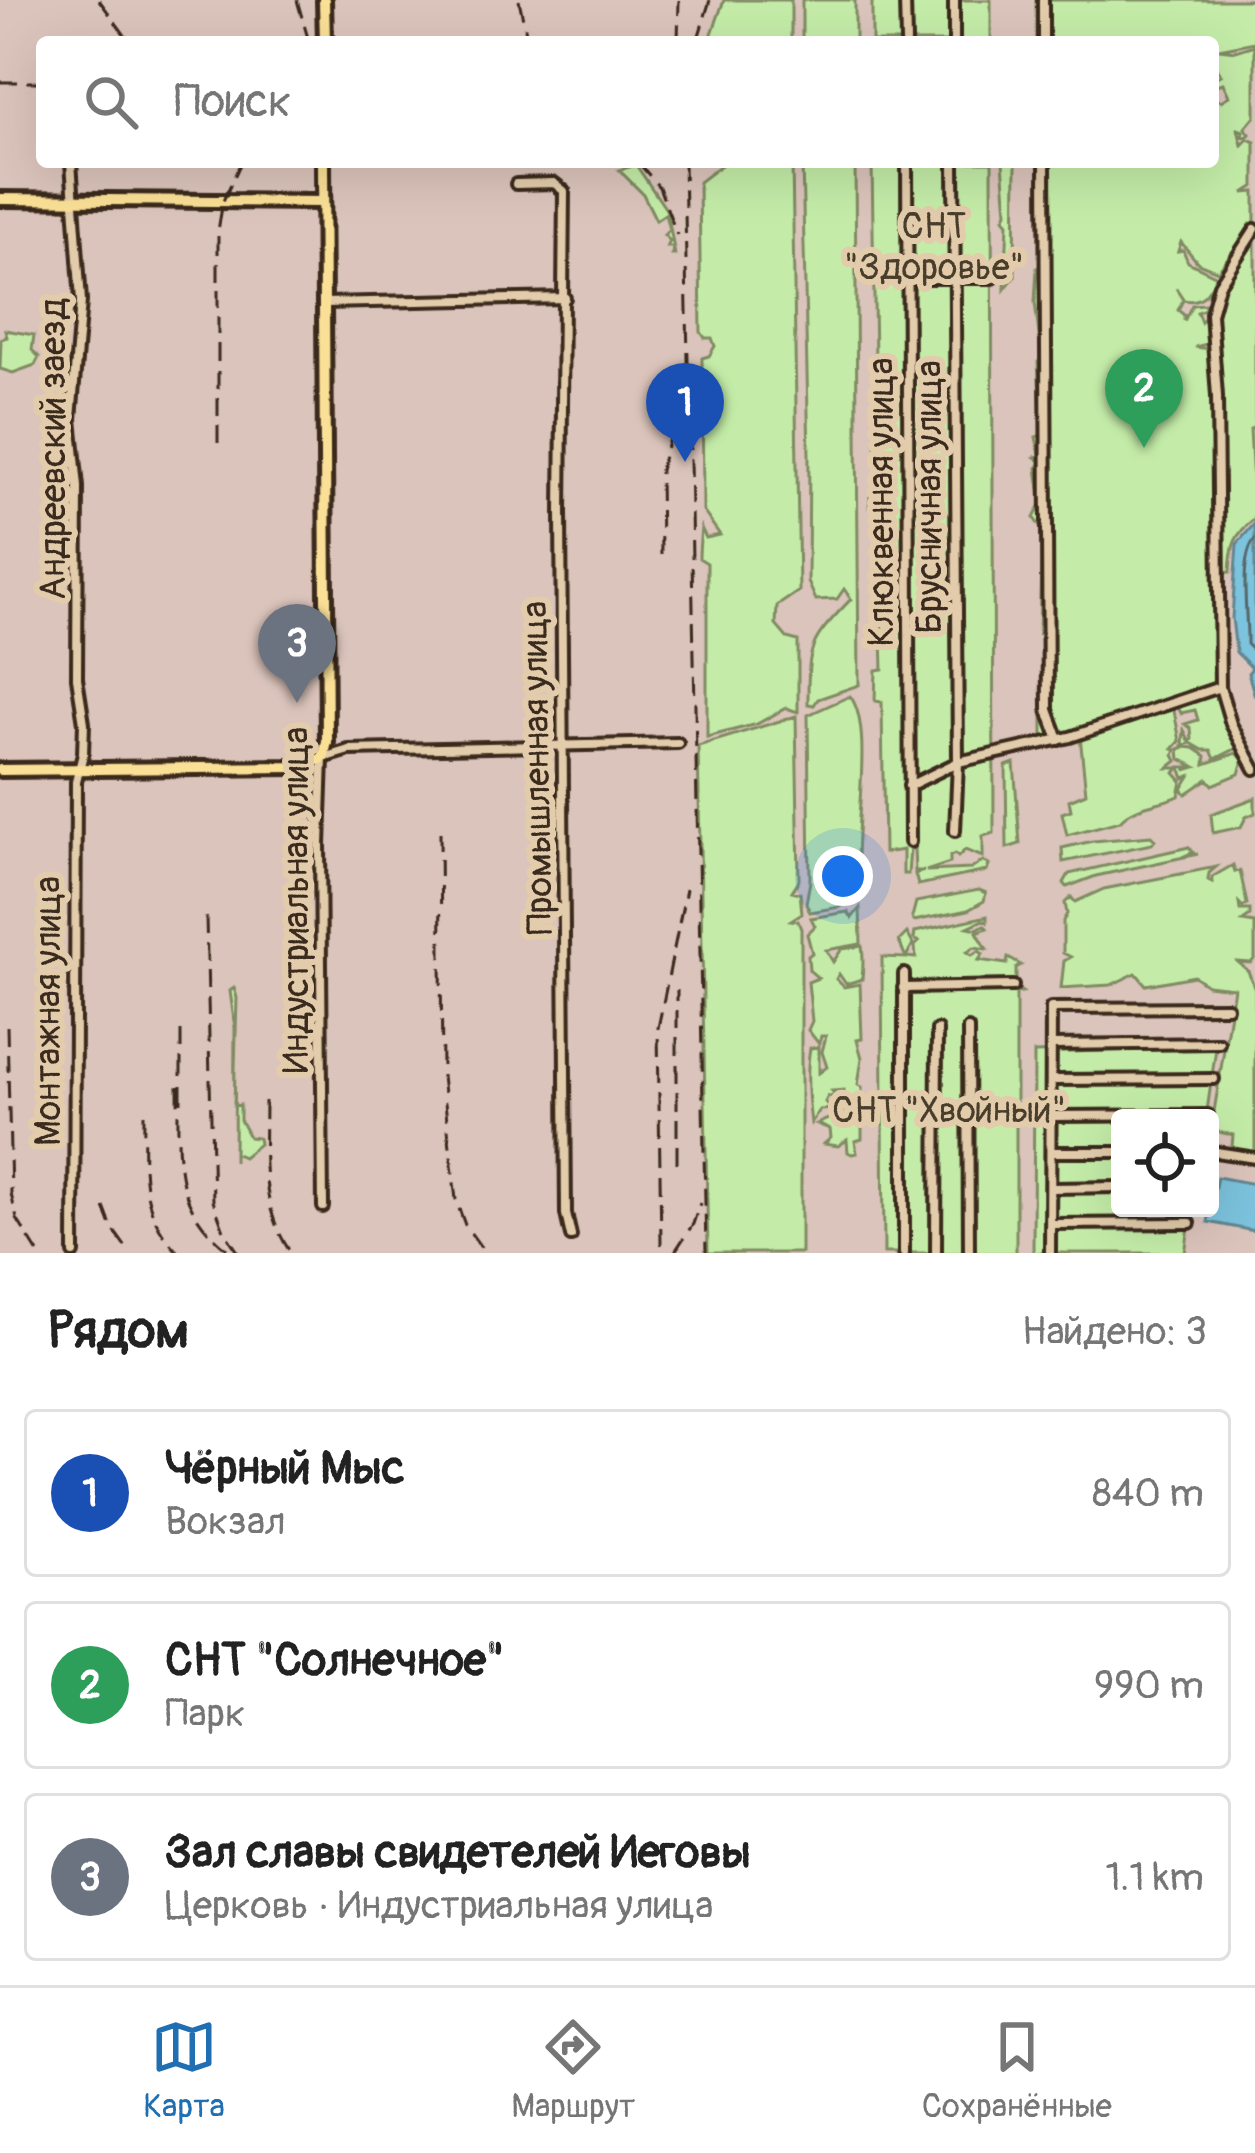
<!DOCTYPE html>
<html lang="ru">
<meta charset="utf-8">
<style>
:root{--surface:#fff;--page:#f6f6f6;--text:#222;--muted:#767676;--line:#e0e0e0;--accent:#1f6fb2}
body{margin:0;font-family:Pangolin,sans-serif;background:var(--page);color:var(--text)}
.controls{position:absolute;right:36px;bottom:36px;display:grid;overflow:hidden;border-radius:12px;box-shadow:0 12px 48px #0002}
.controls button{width:108px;height:108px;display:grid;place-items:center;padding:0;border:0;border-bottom:3px solid var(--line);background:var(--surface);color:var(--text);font:60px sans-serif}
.you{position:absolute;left:843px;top:876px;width:42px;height:42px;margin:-30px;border:9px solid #fff;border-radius:50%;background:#1a73e8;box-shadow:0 0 0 18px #1a73e833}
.badge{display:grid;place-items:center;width:78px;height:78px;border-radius:50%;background:var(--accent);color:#fff;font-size:39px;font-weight:700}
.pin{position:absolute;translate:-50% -99px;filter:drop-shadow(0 3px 6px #0008)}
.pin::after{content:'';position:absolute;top:63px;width:42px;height:36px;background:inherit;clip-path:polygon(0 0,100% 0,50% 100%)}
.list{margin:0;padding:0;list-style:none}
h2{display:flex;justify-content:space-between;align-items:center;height:156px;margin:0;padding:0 48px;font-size:51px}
h2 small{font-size:39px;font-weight:400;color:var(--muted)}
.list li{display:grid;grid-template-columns:78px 1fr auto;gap:36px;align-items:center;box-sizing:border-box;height:168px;margin:0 24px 24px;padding:0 24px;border:3px solid var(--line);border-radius:12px}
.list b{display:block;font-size:45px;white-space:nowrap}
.list p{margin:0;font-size:39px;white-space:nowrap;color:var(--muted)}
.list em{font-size:39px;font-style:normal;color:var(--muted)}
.icon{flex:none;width:66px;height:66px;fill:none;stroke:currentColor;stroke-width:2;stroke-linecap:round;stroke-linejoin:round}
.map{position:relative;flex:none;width:1255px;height:1253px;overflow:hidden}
.search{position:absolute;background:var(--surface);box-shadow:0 12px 48px #0002;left:36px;right:36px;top:36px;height:132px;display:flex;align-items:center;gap:30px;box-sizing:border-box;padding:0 42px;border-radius:12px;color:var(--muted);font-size:45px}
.sheet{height:732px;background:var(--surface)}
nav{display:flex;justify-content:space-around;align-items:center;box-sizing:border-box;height:168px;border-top:3px solid var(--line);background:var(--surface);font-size:33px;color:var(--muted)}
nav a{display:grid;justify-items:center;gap:6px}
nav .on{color:var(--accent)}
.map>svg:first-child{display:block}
.green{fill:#c4eca8;stroke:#808b63;stroke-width:3}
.water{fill:#7cc3dd;stroke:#628691;stroke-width:3}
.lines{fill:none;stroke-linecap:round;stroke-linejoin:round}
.shore{stroke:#55676a;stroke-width:3}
.minor-casing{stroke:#3b2a1e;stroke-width:16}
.major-casing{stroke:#3b2a1e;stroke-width:20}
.minor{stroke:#e2ccab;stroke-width:8}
.major{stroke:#fadf96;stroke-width:10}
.rail{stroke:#3b2a1e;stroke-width:3;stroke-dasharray:18 9;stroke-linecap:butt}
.labels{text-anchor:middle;stroke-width:12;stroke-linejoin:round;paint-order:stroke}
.park-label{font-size:36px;fill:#493d2c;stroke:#e2ccab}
.street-label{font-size:36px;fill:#3b2a1e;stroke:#e2ccab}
</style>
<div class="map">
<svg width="1255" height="1253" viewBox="0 0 1255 1253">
<rect width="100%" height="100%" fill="#dbc4bb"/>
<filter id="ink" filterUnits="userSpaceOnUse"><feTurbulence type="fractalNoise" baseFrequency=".00833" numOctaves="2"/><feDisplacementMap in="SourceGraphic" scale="24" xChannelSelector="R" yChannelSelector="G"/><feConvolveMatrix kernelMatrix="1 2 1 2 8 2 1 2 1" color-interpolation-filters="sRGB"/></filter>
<g filter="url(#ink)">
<path class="green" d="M724 0H791V42H709Z
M802 0H855V42H802Z
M872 0H991V42H872Z
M1036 0H1255V42L1219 49 1236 51 1255 45V116L1245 128 1250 134 1247 137 1242 136 1243 131 1238 129 1242 145 1248 139 1255 142V186L1244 193 1255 192V221L1218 271 1198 263 1181 242 1178 251 1183 250 1188 262 1217 276C1209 290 1204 304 1184 300L1176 288 1183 300 1178 310 1184 315V321L1192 305 1205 304V309L1197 312 1201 322 1206 316 1207 344 1195 347 1218 350 1214 311 1219 291 1255 235V426L1250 430 1255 518C1234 535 1231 546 1230 572L1212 573 1215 683 1043 741V640L1039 633 1042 530 1034 518 1042 503 1037 468 1042 462 1035 457 1040 455 1036 437 1042 435 1038 362 1042 359 1035 302 1037 268 1041 266 1039 162H1213V99L1221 101 1229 96 1223 83 1213 86V78L1221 75 1213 63 1216 49 1213 42H1036Z
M725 162H792L799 591 777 606 776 625 787 638 798 641V712L786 708 757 724 707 737V563L699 558C699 549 700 539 701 528L706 538 720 535 703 511 702 358 709 356 715 346 712 338H705L701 332 699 182Z
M802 162H855L859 685 818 699 814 705 808 704C808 644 809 643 851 599L844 589 837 599 816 600 808 582 809 455Z
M872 162H992L994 833 983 836V857L965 850 958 857 955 854 950 856V863L926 871 971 869 983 861 989 865 987 871 918 885 915 874 924 871H915L914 848 910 849 908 874H903V850L884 853 882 702 875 701 876 670 883 669 878 509 869 508 870 497 877 496Z
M1003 162H1016L1015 276 1005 289 1008 223 1004 218 1007 212Z
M636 165 667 211 675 255H672L673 247H667L670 241 664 235 669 230 665 214 656 220 643 194 619 170Z
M5 330 34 335 32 350 39 357 35 365 13 373 0 369 1 339 7 337Z
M1209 691 1217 694 1237 748 1215 759 1211 750H1203L1191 743 1183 745 1184 730 1190 742 1192 739 1191 728 1185 724 1198 720 1195 710 1181 713 1176 703Z
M850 696C878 732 846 855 862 895L840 907 810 912 806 903 810 881 808 715Z
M1173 706 1180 741 1173 749 1176 750 1174 755 1177 761 1168 768H1179L1175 773 1182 781 1179 796C1159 805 1135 804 1120 821L1067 835 1062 813 1071 810 1069 800 1086 793 1080 736Z
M796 716 799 880 792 891 800 893 802 913 791 920 798 921 801 929V1253H708L698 746Z
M1184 747 1194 748 1206 756 1205 764 1237 753 1243 760 1239 774 1213 785 1208 779 1186 794 1182 789 1190 776 1184 778 1180 767H1189L1186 770 1196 767 1180 759 1179 749Z
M1014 763 1020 844 1007 848 1006 766Z
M1255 798V813L1246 817 1241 827 1213 833 1211 814Z
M1151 836 1155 840 1152 844 1063 862 1062 848 1093 841Z
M1189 847 1193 852 1182 857 1198 854 1096 876 1067 887 1064 883 1069 874Z
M1233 865 1235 872 1240 871 1247 904 1243 907 1239 903 1240 910H1250V916L1243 921 1255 923V958L1251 963 1238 962 1248 971 1255 989V1155L1232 1147 1233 1135 1218 1132 1212 1124 1234 988 1207 985 1194 976 1146 985 1136 973 1111 985 1061 988 1064 961 1071 957 1063 953V921L1067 914 1065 903 1071 897 1075 902 1104 889 1216 867 1209 873 1208 880 1212 882V877Z
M979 890 986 893 984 901 968 910 914 921 912 917 916 902Z
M860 908 861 944 826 950 833 962 842 949 862 946C864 959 863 966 862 979L846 984 839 974 836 979 844 987 860 984 862 1039 857 1040 862 1058 858 1085 862 1087V1101L853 1098 850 1112 863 1114 855 1121 862 1126V1139L855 1141 857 1153 852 1154 848 1152 847 1140 838 1146 824 1144 831 1138 830 1129 817 1124 833 1117 837 1123 846 1122 844 1090 832 1091 837 1097 828 1096 825 1102 830 1106 835 1101 839 1104 835 1109 820 1110 811 1123C808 1100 806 1071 810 1048L819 1047V1073L827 1067 822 1052 826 1036H821L819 1044 808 1030 812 1021 808 982 818 978 809 970 808 956 812 953 807 934 815 926 811 918 848 912 852 918Z
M987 916V922L983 920 968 927 977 929 984 925 987 928 977 932 987 949 974 947 967 952 972 955 979 951 983 954 979 960 1007 964 1008 958 1021 965 1016 968V988L1022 992 1016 993V1253H884L882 957 906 958 899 941 907 933 913 944 906 957 916 958 915 946 919 942 914 939 915 932Z
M234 988 237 998 234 1106 240 1105V1120L249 1137 258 1138 259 1144 243 1157 234 1153V1162L235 1028 230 991Z
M1216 1048 1206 1118H1120V1208H1192L1185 1253H1033L1034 1053Z"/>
<path class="water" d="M1255 523V696L1248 673 1252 668 1236 652 1232 618 1237 544Z
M1217 1177 1255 1184 1254 1231 1208 1222Z"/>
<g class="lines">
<path class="shore" d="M1255 539C1238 559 1248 617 1247 644L1255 652"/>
<g class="minor-casing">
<path id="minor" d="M905 0 906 42
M954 0V42
M1043 0V42
M71 162 81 301 71 419 78 487 77 678 84 723 83 754 76 782 74 1253
M907 162 910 842
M954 162 958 762 955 831
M1045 162 1048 710 1059 740
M516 184 554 183 564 191 561 514 566 1214 571 1236
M1255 229 1219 285 1211 314 1217 396 1220 687 1231 724 1255 769
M907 278H993
M324 303 565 298
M909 786 958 762 1070 737 1220 687
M904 974V1253
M903 988 1013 986
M968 1029 969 1253
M1052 1045 1219 1043
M1053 1080 1214 1079
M1052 1116 1208 1115
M1210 1151 1255 1158
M1052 1152H1120
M1052 1188 1120 1187
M323 1207 320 845 323 758 349 750 678 743
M1052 1224 1190 1223
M936 1253 937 1030
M1050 1253 1051 1008 1227 1007"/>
</g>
<g class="major-casing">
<path id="major" d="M324 0 325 42
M0 199 322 202
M0 770 296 767 323 758 327 742 323 162"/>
</g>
<use href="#minor" class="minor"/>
<use href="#major" class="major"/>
<path class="rail" d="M99 0 130 42
M297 0 309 42
M519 0 528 42
M678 42 679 0
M697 42 710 0
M0 82H42
M638 162 659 187 677 235
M684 162 706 1253
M218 443V231L223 201 241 162
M661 555 660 470 679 404
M440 832 442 1076 456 1200 465 1225 485 1253
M206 917 213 1201 225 1233 239 1253
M7 1026 11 1194 17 1219 38 1253
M178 1086C179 1153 169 1203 227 1249
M265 1101C265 1155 259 1207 291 1253
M181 1103V1031
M144 1114C144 1167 138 1213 179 1253
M677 1163V990
M104 1207 112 1228 130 1253
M661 1245 658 1028 686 889
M674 1253 693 1224 700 1203"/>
</g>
</g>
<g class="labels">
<g class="park-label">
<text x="934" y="238">СНТ<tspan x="934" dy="41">"Здоровье"</tspan></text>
<text x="949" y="1122">СНТ "Хвойный"</text>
</g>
<g class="street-label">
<text transform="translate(52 449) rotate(-90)" y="13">Андреевский заезд</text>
<text transform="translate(928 497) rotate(-90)" y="13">Брусничная улица</text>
<text transform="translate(880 502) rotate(-90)" y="13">Клюквенная улица</text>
<text transform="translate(536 768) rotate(-91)" y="13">Промышленная улица</text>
<text transform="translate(295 900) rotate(-90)" y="13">Индустриальная улица</text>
<text transform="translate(47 1011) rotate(-90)" y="13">Монтажная улица</text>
</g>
</g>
</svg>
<div class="controls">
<button><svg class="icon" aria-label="locate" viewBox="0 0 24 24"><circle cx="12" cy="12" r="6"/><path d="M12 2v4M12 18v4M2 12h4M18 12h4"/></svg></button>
</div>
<div class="you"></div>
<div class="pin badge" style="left:685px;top:462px;background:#1a4fb4">1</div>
<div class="pin badge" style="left:1144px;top:448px;background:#2e9e5b">2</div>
<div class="pin badge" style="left:297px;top:703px;background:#6b7280">3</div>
<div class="search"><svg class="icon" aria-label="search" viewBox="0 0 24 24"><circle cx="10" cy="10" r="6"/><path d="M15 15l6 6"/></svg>Поиск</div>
</div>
<section class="sheet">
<h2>Рядом<small>Найдено: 3</small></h2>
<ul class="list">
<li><span class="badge" style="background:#1a4fb4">1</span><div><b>Чёрный Мыс</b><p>Вокзал</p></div><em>840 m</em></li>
<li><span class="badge" style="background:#2e9e5b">2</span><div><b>СНТ &quot;Солнечное&quot;</b><p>Парк</p></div><em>990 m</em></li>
<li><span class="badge" style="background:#6b7280">3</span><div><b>Зал славы свидетелей Иеговы</b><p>Церковь · Индустриальная улица</p></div><em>1.1 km</em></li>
</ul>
</section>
<nav>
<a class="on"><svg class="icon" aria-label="map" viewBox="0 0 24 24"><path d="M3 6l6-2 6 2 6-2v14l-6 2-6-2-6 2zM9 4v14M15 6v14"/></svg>Карта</a>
<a><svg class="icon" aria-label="directions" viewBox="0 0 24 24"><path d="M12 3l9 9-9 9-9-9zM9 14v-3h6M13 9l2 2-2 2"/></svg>Маршрут</a>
<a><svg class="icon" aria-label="saved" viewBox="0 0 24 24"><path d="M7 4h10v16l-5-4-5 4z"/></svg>Сохранённые</a>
</nav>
